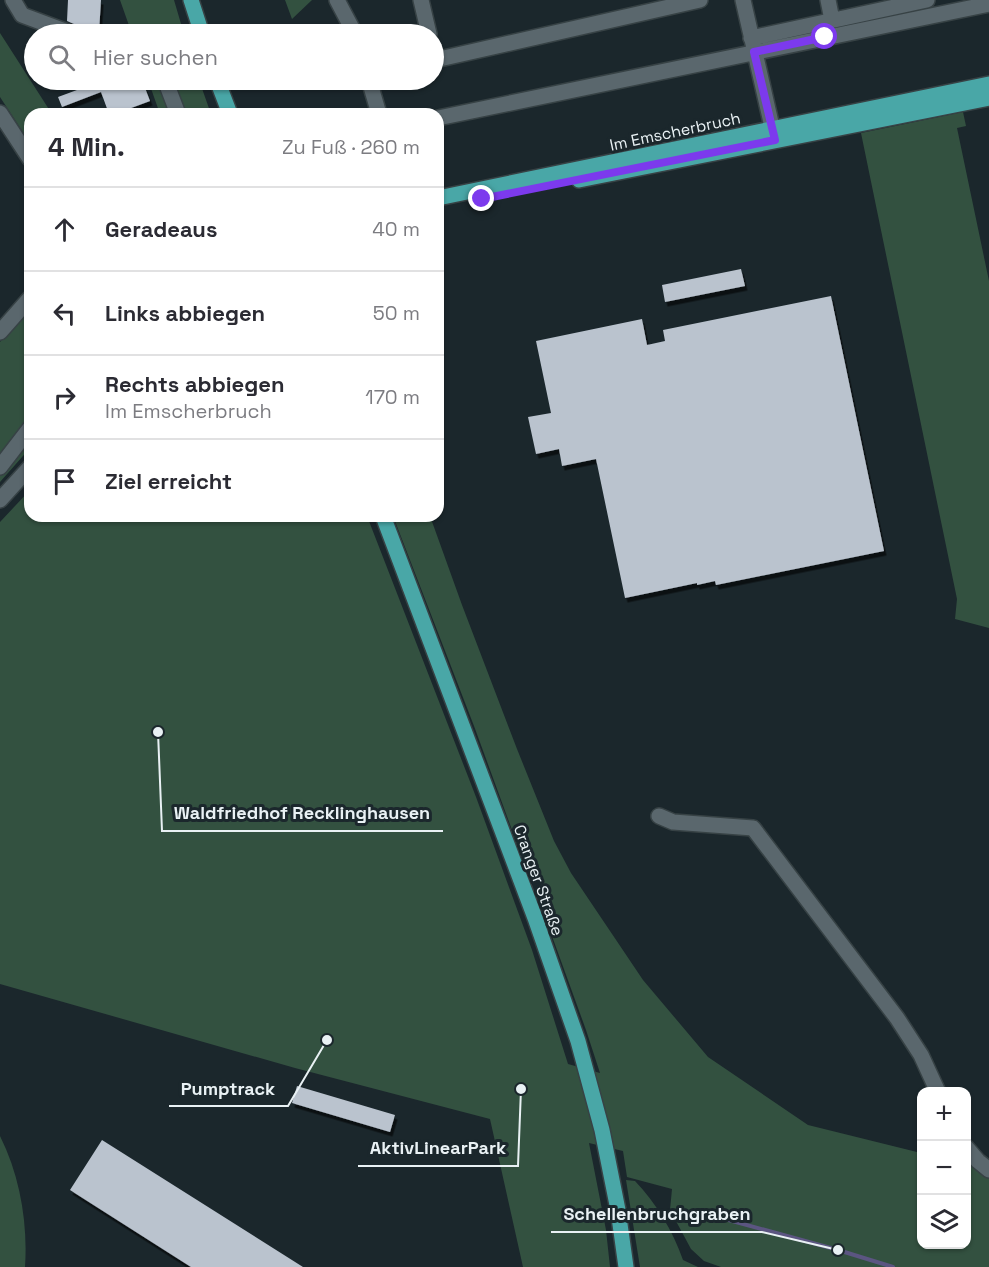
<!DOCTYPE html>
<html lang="de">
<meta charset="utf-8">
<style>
:root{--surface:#fff;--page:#f7f7f7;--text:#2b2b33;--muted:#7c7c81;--line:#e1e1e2}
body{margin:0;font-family:"Space Grotesk",sans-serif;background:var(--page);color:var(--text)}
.controls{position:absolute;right:18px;bottom:18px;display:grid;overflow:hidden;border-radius:12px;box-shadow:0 2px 4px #0004}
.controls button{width:54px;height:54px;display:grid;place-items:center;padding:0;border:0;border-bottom:2px solid var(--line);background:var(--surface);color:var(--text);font:30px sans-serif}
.stop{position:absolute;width:18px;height:18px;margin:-14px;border:4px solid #7c3aed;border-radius:50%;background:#fff}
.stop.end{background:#7c3aed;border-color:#fff;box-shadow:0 2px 6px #0008}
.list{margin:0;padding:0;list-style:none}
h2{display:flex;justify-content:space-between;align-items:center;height:78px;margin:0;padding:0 24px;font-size:26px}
h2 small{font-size:20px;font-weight:400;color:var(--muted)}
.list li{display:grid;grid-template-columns:39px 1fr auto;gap:18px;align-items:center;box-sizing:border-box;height:84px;padding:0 24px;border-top:2px solid var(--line)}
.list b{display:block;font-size:22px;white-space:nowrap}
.list p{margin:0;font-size:20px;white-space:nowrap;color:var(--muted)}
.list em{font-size:20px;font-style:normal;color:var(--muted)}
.icon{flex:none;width:33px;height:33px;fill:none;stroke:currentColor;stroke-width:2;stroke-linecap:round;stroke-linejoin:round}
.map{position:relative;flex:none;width:989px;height:1267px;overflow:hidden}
.search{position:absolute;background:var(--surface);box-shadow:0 2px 4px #0004;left:24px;top:24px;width:420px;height:66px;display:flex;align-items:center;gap:15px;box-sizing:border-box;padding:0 21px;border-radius:33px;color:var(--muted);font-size:22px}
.panel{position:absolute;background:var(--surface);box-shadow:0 2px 4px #0004;left:24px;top:108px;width:420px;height:414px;border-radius:18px}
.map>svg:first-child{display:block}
.green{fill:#335140}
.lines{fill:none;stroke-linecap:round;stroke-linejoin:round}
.stream{stroke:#5b5581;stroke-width:4}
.building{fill:#bac3ce;filter:url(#shadow)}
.minor-casing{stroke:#374245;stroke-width:18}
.major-casing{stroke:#374245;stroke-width:18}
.minor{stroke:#5a676d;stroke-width:15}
.major{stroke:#49a7a7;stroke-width:15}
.route{stroke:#7c3aed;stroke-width:8}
.labels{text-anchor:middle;stroke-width:6;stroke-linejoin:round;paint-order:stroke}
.street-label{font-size:16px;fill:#e9f1f4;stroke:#1b272c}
.leader{fill:none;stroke:#e9f1f4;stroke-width:2}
.callout-dot{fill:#e9f1f4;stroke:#1b272c;stroke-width:2}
.callout-label{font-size:18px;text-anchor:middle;font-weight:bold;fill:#e9f1f4;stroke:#1b272c;stroke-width:6;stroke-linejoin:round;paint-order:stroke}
</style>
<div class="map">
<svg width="989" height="1267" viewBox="0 0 989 1267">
<defs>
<filter id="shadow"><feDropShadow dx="2.5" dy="4.5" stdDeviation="0" flood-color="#0009"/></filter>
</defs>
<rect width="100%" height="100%" fill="#1b272c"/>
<path class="green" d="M120 0H174L184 34H132Z
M285 0H312L292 19Z
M0 33 52 114H30V143L0 97Z
M148 80H199L211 114H160Z
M963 112 966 126 957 128 989 281V628L955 619 957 599 861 133Z
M30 307V448L0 482V342Z
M30 490V516H367L476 797 532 950 568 1064 600 1073 586 1030 536 892 542 883 523 860 474 726 393 516H430L462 605 517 749 554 841 571 873 643 980 708 1057 808 1125 921 1153 922 1244H966L967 1164 989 1170V1267H721L704 1261 691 1249 670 1210 672 1189 627 1177 623 1151 589 1143 606 1230 610 1267H523L490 1119 295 1068 0 984V522Z
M0 1136C20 1176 28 1223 25 1267H0Z
M626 1180 635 1181C656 1203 673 1231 683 1260L698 1267H640Z"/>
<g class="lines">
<path class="stream" d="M714 1216 838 1250 893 1267"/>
</g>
<path class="building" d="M68 0H101L99 32 90 30V25L74 24 67 21Z
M104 80H142L150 101 115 114H109L101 92 62 107 58 97Z
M741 269 745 286 665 302 662 285Z
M831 296 884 551 716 585 715 581 697 585V583L625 598 596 459 562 466 559 449 536 454 528 417 551 413 536 341 642 319 647 345 665 341 663 330Z
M297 1086 395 1115 390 1132 292 1103Z
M102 1140 303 1267H191L70 1190Z"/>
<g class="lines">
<g class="minor-casing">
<path id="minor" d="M13 0 22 15 73 34
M337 0 355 34
M421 0 429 34
M743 0 775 140
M828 0 832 20
M751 38 927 0
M434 54 435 60 700 0
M165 80 178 114
M369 80 379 114
M0 113 30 159
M438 118 989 4
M0 332 30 298
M0 467 30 428
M0 500 30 467
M659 816 673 822 753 828 897 1018 921 1055 938 1092
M966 1147 978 1161 989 1170"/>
</g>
<g class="major-casing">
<path id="major" d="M191 0 202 34
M217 80 230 114
M579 180 989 98
M438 198 989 84
M383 516 535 918 578 1041 602 1130 618 1210 626 1267"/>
</g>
<use href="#minor" class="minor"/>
<use href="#major" class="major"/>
</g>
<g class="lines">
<path class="route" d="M482 199 775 140 754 52 825 37"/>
</g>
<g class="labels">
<g class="street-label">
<text transform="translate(675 131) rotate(-12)" y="6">Im Emscherbruch</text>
<text transform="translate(539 880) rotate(70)" y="6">Cranger Straße</text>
</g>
</g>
<path class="leader" d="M158 732L162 831H443M327 1040L288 1106H169M521 1089L518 1166H358M838 1250L762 1232H551"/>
<g class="callout-dot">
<circle cx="158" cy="732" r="6"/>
<circle cx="327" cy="1040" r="6"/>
<circle cx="521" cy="1089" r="6"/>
<circle cx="838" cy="1250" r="6"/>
</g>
<g class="callout-label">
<text x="302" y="819">Waldfriedhof Recklinghausen</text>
<text x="228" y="1095">Pumptrack</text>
<text x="438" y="1154">AktivLinearPark</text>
<text x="657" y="1220">Schellenbruchgraben</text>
</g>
</svg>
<div class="controls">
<button>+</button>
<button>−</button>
<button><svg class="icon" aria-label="layers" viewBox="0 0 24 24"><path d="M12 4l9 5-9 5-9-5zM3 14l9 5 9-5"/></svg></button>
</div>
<div class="stop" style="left:825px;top:37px"></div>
<div class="stop end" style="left:482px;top:199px"></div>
<div class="search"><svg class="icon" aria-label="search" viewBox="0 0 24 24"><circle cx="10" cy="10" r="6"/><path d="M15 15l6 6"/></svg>Hier suchen</div>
<section class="panel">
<h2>4 Min.<small>Zu Fuß · 260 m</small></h2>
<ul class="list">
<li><svg class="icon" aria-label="ahead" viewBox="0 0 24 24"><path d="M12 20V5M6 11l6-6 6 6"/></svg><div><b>Geradeaus</b></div><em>40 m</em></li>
<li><svg class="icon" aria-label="left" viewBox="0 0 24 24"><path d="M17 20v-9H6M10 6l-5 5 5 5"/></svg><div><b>Links abbiegen</b></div><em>50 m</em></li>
<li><svg class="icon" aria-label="right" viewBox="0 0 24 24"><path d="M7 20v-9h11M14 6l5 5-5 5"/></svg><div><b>Rechts abbiegen</b><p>Im Emscherbruch</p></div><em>170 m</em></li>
<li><svg class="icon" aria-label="arrive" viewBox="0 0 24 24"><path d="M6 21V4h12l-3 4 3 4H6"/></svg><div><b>Ziel erreicht</b></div></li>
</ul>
</section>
</div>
